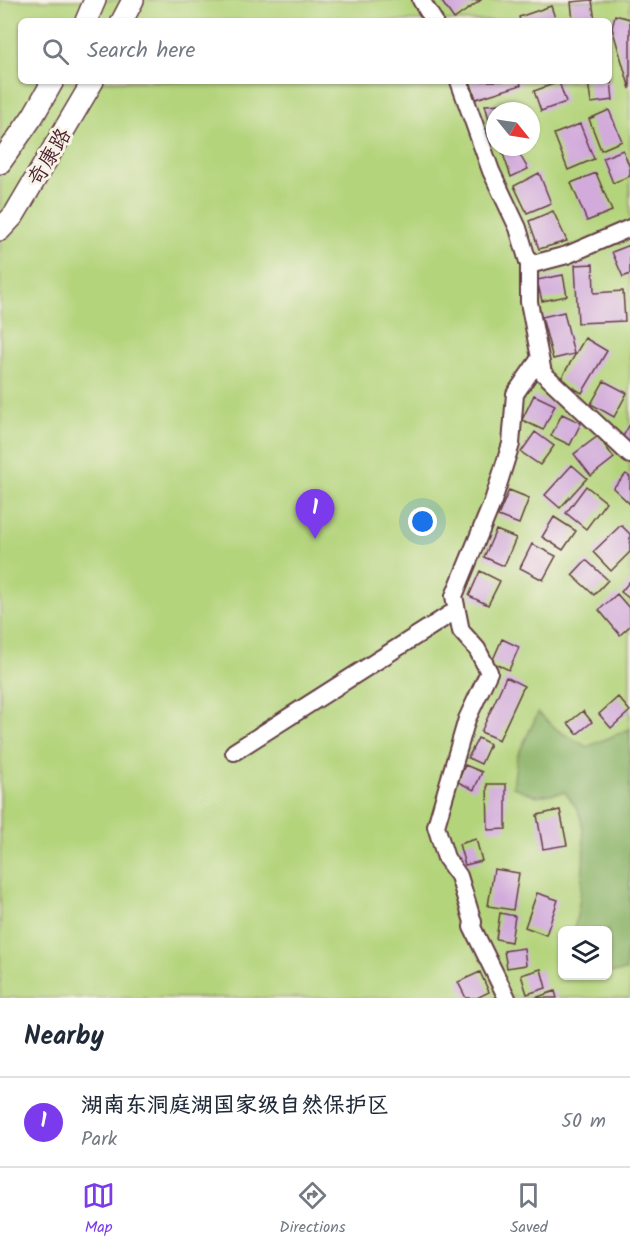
<!DOCTYPE html>
<meta charset="utf-8">
<style>
:root{--surface:#fff;--page:#f6f6f7;--text:#1f2937;--muted:#747a83;--line:#e0e1e3;--accent:#7c3aed}
body{margin:0;font-family:Kalam,"LXGW WenKai TC",sans-serif;background:var(--page);color:var(--text)}
.controls{position:absolute;right:18px;bottom:18px;display:grid;overflow:hidden;border-radius:9px;box-shadow:0 2px 4px #0004}
.controls button{width:54px;height:54px;display:grid;place-items:center;padding:0;border:0;border-bottom:2px solid var(--line);background:var(--surface);color:var(--text);font:30px sans-serif}
.compass{position:absolute;left:486px;top:102px;width:54px;height:54px;border-radius:50%;background:var(--surface);box-shadow:0 2px 4px #0004;rotate:120deg}
.you{position:absolute;left:423px;top:522px;width:21px;height:21px;margin:-15px;border:4px solid #fff;border-radius:50%;background:#1a73e8;box-shadow:0 0 0 9px #1a73e833}
.badge{display:grid;place-items:center;width:39px;height:39px;border-radius:50%;background:var(--accent);color:#fff;font-size:20px;font-weight:700}
.pin{position:absolute;translate:-50% -50px;filter:drop-shadow(0 2px 3px #0008)}
.pin::after{content:'';position:absolute;top:32px;width:21px;height:18px;background:inherit;clip-path:polygon(0 0,100% 0,50% 100%)}
.list{margin:0;padding:0;list-style:none}
h2{display:flex;justify-content:space-between;align-items:center;height:78px;margin:0;padding:0 24px;font-size:26px}
h2 small{font-size:20px;font-weight:400;color:var(--muted)}
.list li{display:grid;grid-template-columns:39px 1fr auto;gap:18px;align-items:center;box-sizing:border-box;height:90px;padding:0 24px;border-top:2px solid var(--line)}
.list b{display:block;font-size:22px;white-space:nowrap}
.list p{margin:0;font-size:20px;white-space:nowrap;color:var(--muted)}
.list em{font-size:20px;font-style:normal;color:var(--muted)}
.icon{flex:none;width:33px;height:33px;fill:none;stroke:currentColor;stroke-width:2;stroke-linecap:round;stroke-linejoin:round}
.map{position:relative;flex:none;width:630px;height:998px;overflow:hidden}
.search{position:absolute;background:var(--surface);box-shadow:0 2px 4px #0004;left:18px;right:18px;top:18px;height:66px;display:flex;align-items:center;gap:15px;box-sizing:border-box;padding:0 21px;border-radius:9px;color:var(--muted);font-size:22px}
.sheet{height:168px;background:var(--surface)}
nav{display:flex;justify-content:space-around;align-items:center;box-sizing:border-box;height:84px;border-top:2px solid var(--line);background:var(--surface);font-size:16px;color:var(--muted)}
nav a{display:grid;justify-items:center;gap:3px}
nav .on{color:var(--accent)}
.map>svg:first-child{display:block}
.green{fill:#b4d47c;stroke:#7f7a54;stroke-width:1.5;fill-rule:evenodd}
.forest{fill:#8fb66c;stroke:#6c6a4c;stroke-width:1.5}
.building{fill:#d2aadb}
.lines{fill:none;stroke-linecap:round;stroke-linejoin:round}
.minor-casing{stroke:#633d44;stroke-width:20}
.major-casing{stroke:#633d44;stroke-width:24}
.minor{stroke:#fff;stroke-width:16}
.major{stroke:#fff;stroke-width:21}
.labels{text-anchor:middle;stroke-width:6;stroke-linejoin:round;paint-order:stroke}
.street-label{font-size:21px;fill:#4a1f2b;stroke:#f7f3e8}
</style>
<div class="map">
<svg width="630" height="998" viewBox="0 0 630 998">
<rect width="100%" height="100%" fill="#f7f3e8"/>
<filter id="ink" filterUnits="userSpaceOnUse"><feTurbulence type="fractalNoise" baseFrequency=".0167" numOctaves="2"/><feDisplacementMap in="SourceGraphic" scale="12" xChannelSelector="R" yChannelSelector="G"/><feConvolveMatrix kernelMatrix="1 2 1 2 8 2 1 2 1" color-interpolation-filters="sRGB"/></filter>
<filter id="wash" filterUnits="userSpaceOnUse"><feTurbulence type="fractalNoise" baseFrequency=".008" numOctaves="4" result="noise"/><feDisplacementMap in="SourceGraphic" scale="24" xChannelSelector="R" yChannelSelector="G"/><feGaussianBlur stdDeviation="1.35" result="paint"/><feColorMatrix in="noise" values="0 0 0 0 0 0 0 0 0 0 0 0 0 0 0 0 0 1.4 0 .05"/><feComposite in="paint" operator="in"/></filter>
<g filter="url(#wash)">
<rect width="100%" height="100%" fill="#f2e8d2"/>
<path class="green" d="M0 0H630V998H0ZM21 21H609V81H21ZM495 111H531V147H495ZM562 930H608V976H562Z"/>
<path class="forest" d="M538 713 559 731 587 747 630 729V937L626 952V971L608 973V930H574C580 905 590 834 578 811 575 804 569 798 565 792L537 796 513 787 517 757Z"/>
<g id="blocks">
<path class="building" d="M444 0H481L454 19 442 2Z
M592 0 595 21H573L571 2Z
M551 6 556 21H520L519 17Z
M615 15 630 19V89L612 28Z
M470 81H520L521 85 476 99Z
M588 81H611L613 100 591 103Z
M559 82 566 102 541 111 534 91Z
M502 104 504 111H495L494 138 485 105Z
M609 110 622 141 601 150 589 119Z
M580 124 594 159 568 170 554 134Z
M516 148 528 169 511 177 502 151Z
M623 150 630 168V176L613 183 603 158Z
M539 173 551 203 527 213 514 186Z
M596 173 612 211 587 221 571 183Z
M553 211 567 241 539 249 529 221Z
M630 245V274L623 277 612 252Z
M593 264 594 293 623 291 625 321 578 323 575 265Z
M563 275 567 296 542 301 537 280Z
M564 312 574 354 553 359 542 317Z
M585 338 607 351 582 393 560 380Z
M604 381 627 393 614 417 591 404Z
M534 395 555 405 543 430 522 420Z
M562 414 581 423 570 445 551 436Z
M630 424V445L621 440Z
M535 432 554 446 540 465 521 452Z
M598 436 614 458 591 476 574 454Z
M572 465 587 478 560 508 545 495Z
M626 474 630 477V504L613 488Z
M586 486 606 502 586 529 566 513Z
M509 490 529 498 519 524 498 516Z
M554 517 576 531 563 550 542 537Z
M621 525 630 534V552L611 571 593 552Z
M496 530 516 538 504 566 484 557Z
M532 544 556 556 543 580 520 568Z
M586 560 608 580 594 595 572 575Z
M480 571 500 581 488 605 469 596Z
M630 581V599L621 592Z
M617 594 630 609V626L620 635 599 610Z
M502 639 519 647 509 670 492 662Z
M506 677 524 686 499 740 481 732Z
M618 697 630 711 611 728 599 714Z
M583 711 592 722 577 734 568 723Z
M478 738 490 744 481 764 468 758Z
M465 765 482 772 474 790 458 782Z
M487 784H506V829L488 830Z
M560 810 567 845 543 849 537 815Z
M476 839 482 861 465 865 459 844Z
M494 869 519 873 513 910 488 906Z
M537 893 558 900 546 935 525 927Z
M500 913 515 916 511 942 496 939Z
M524 948 526 965 507 968 504 951Z
M541 969 546 988 527 994 521 975Z
M480 972 489 992 477 998H466L458 982Z
M555 991 557 998H535Z"/>
</g>
</g>
<g filter="url(#ink)">
<use href="#blocks" fill-opacity="0" stroke="#633d44" stroke-width="1.5"/>
<g class="lines">
<g class="minor-casing">
<path id="minor" d="M421 0 434 21
M459 81 491 171 518 228 529 265V302L543 373 630 455
M529 265 567 255 630 228
M234 752 455 611
M507 998 472 927 473 922 459 876 446 858 436 826 467 719 489 672 477 649 461 631 454 596 493 501 511 444 515 394 540 358"/>
</g>
<g class="major-casing">
<path id="major" d="M86 21 95 0
M122 21 133 0
M0 163 33 116 53 81
M0 230 14 215 93 81"/>
</g>
<use href="#minor" class="minor"/>
<use href="#major" class="major"/>
</g>
</g>
<g class="labels">
<g class="street-label">
<text transform="translate(49 157) rotate(-59)" y="7">奇康路</text>
</g>
</g>
</svg>
<div class="controls">
<button><svg class="icon" aria-label="layers" viewBox="0 0 24 24"><path d="M12 4l9 5-9 5-9-5zM3 14l9 5 9-5"/></svg></button>
</div>
<svg class="compass" viewBox="-18 -18 36 36"><path d="M0-13l5 13h-10z" fill="#e53935"/><path d="M0 13l5-13h-10z" fill="#747a83"/></svg>
<div class="you"></div>
<div class="pin badge" style="left:315px;top:539px">1</div>
<div class="search"><svg class="icon" aria-label="search" viewBox="0 0 24 24"><circle cx="10" cy="10" r="6"/><path d="M15 15l6 6"/></svg>Search here</div>
</div>
<section class="sheet">
<h2>Nearby<small></small></h2>
<ul class="list">
<li><span class="badge">1</span><div><b>湖南东洞庭湖国家级自然保护区</b><p>Park</p></div><em>50 m</em></li>
</ul>
</section>
<nav>
<a class="on"><svg class="icon" aria-label="map" viewBox="0 0 24 24"><path d="M3 6l6-2 6 2 6-2v14l-6 2-6-2-6 2zM9 4v14M15 6v14"/></svg>Map</a>
<a><svg class="icon" aria-label="directions" viewBox="0 0 24 24"><path d="M12 3l9 9-9 9-9-9zM9 14v-3h6M13 9l2 2-2 2"/></svg>Directions</a>
<a><svg class="icon" aria-label="saved" viewBox="0 0 24 24"><path d="M7 4h10v16l-5-4-5 4z"/></svg>Saved</a>
</nav>
